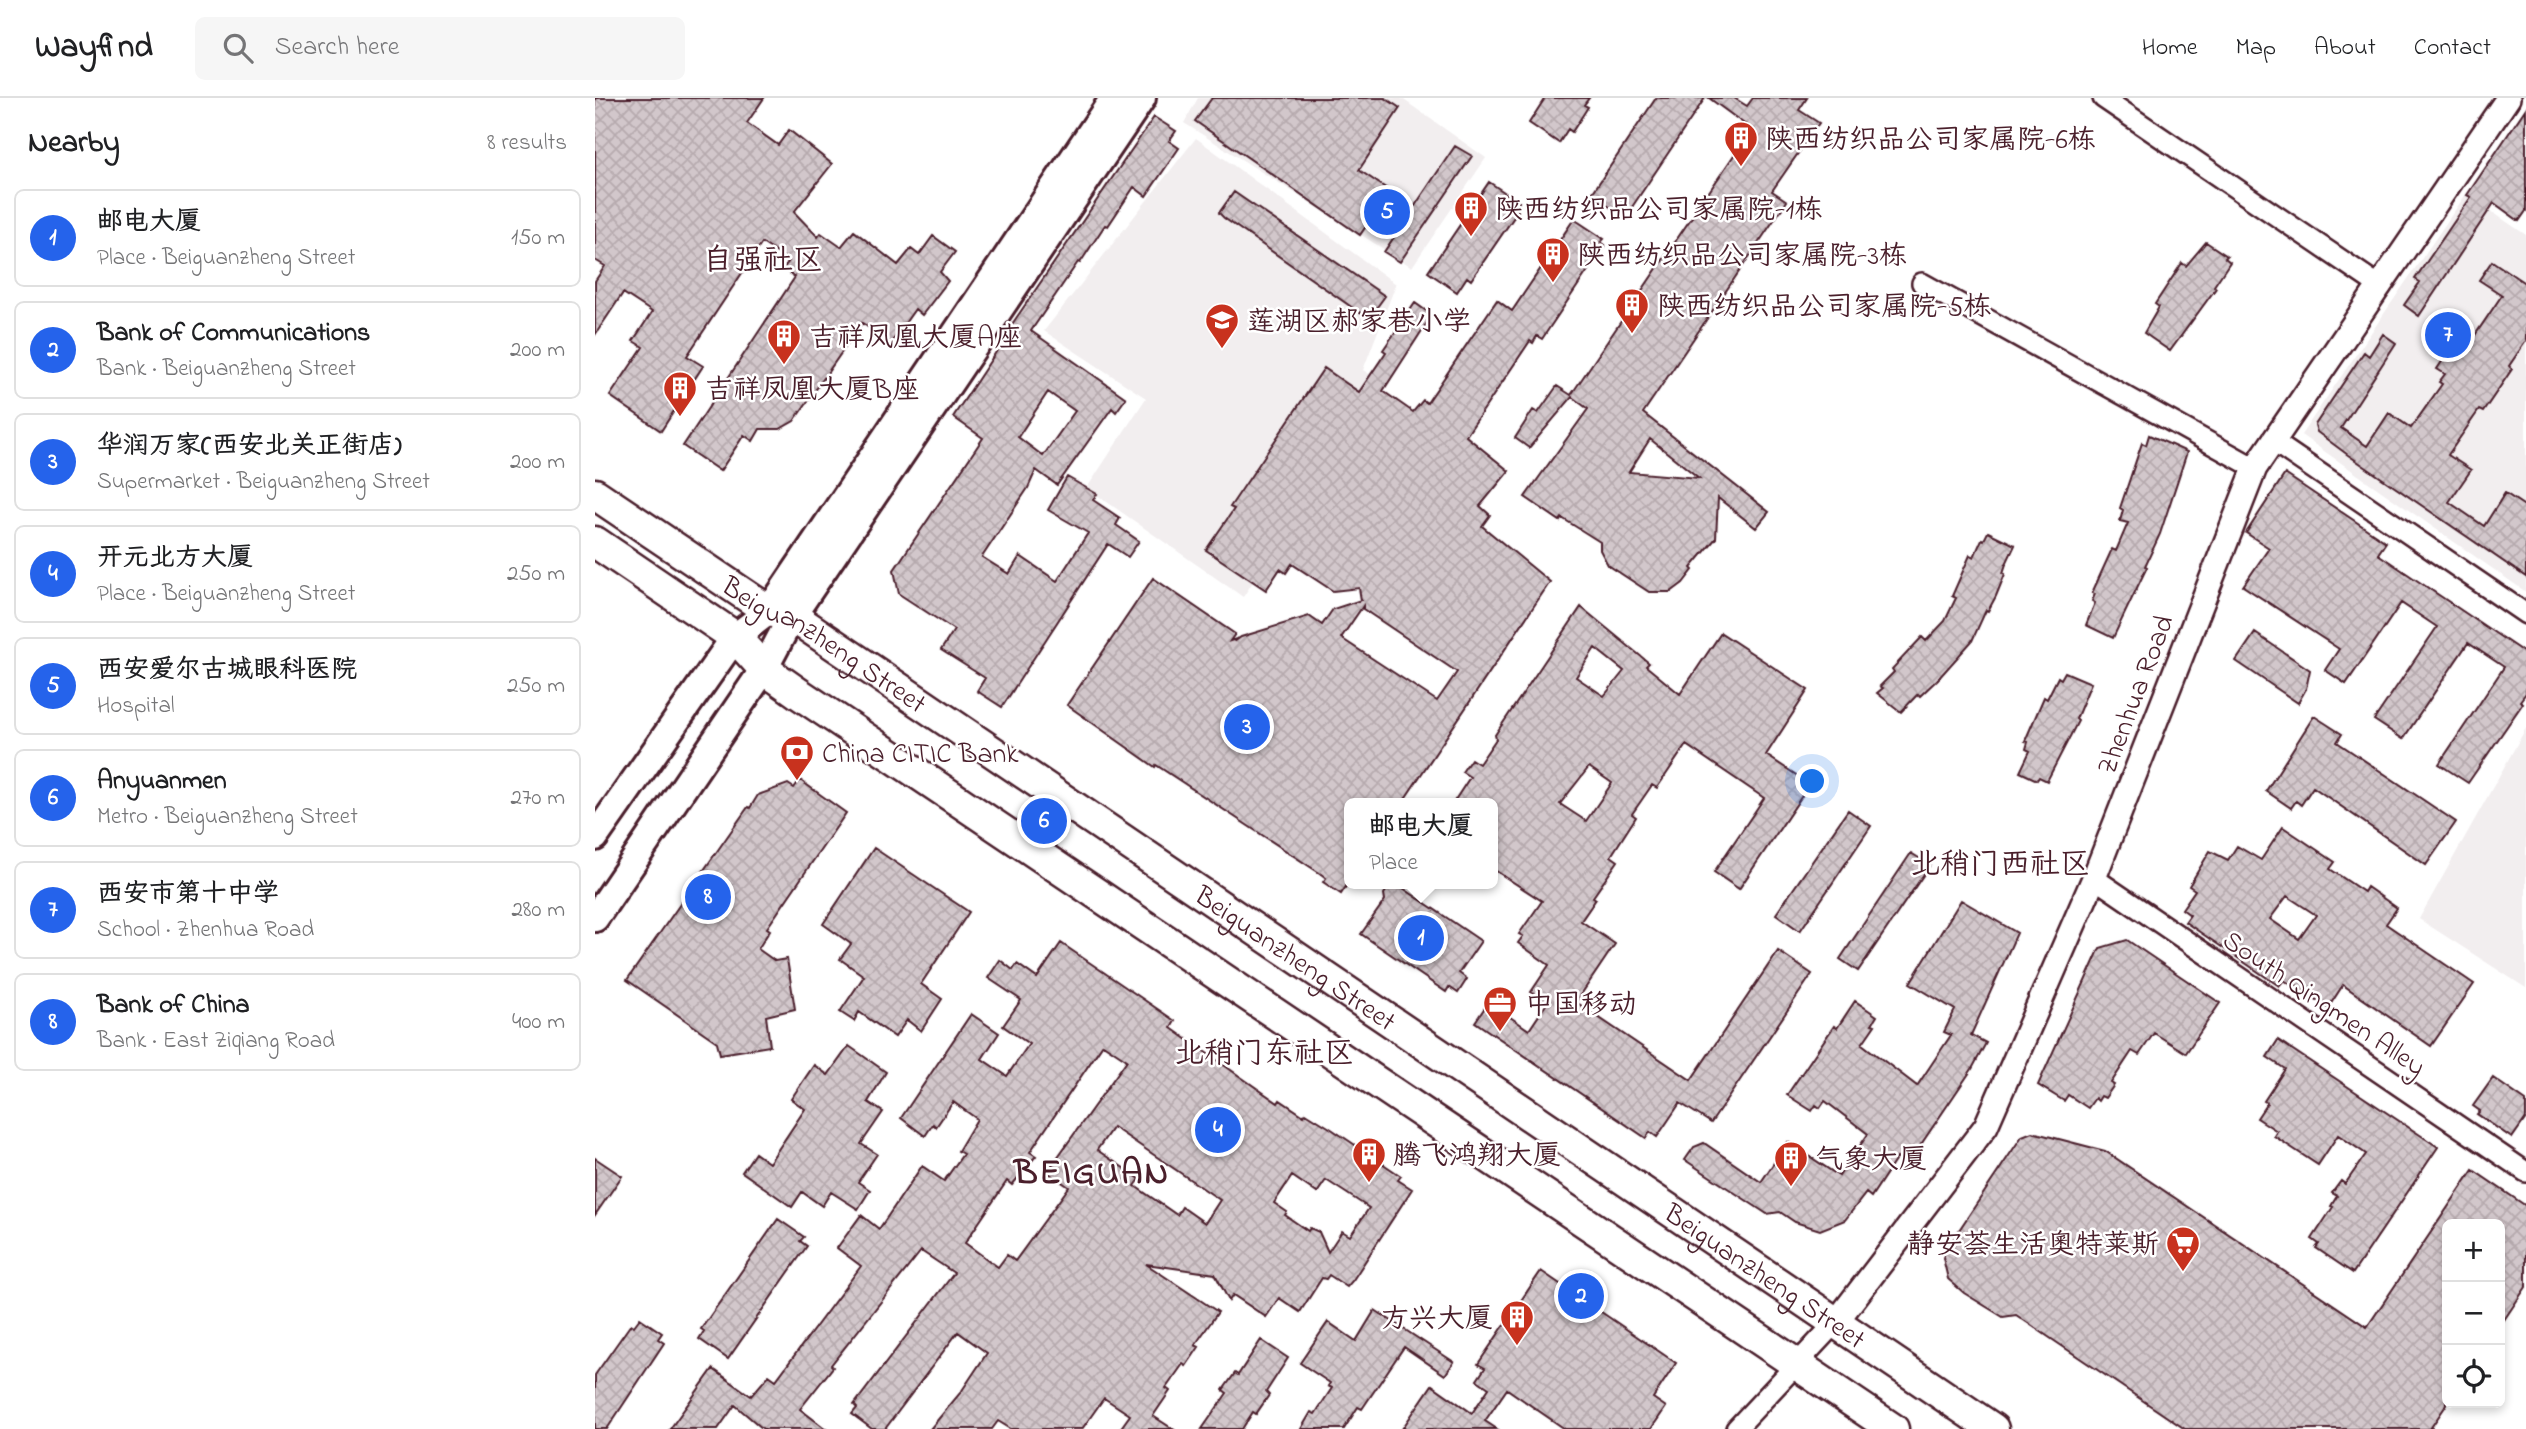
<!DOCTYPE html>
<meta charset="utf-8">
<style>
:root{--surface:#fff;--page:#f6f6f6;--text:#202124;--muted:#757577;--line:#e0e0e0;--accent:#2563eb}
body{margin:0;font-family:"Indie Flower","LXGW WenKai TC",sans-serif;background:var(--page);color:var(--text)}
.controls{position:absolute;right:21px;bottom:21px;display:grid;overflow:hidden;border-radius:10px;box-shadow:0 4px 10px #0003}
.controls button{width:63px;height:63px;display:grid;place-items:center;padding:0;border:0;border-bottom:2px solid var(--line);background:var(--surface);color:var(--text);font:35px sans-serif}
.you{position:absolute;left:1218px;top:684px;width:24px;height:24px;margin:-18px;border:5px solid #fff;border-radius:50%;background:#1a73e8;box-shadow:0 0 0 10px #1a73e833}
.badge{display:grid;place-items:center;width:46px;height:46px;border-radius:50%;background:var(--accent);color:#fff;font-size:23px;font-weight:700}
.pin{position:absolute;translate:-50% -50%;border:4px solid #fff;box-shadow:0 2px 7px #0006}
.popup{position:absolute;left:749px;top:700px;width:154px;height:91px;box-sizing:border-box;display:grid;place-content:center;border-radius:10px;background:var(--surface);filter:drop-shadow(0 2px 5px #0005);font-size:23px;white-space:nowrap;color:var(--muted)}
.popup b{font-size:26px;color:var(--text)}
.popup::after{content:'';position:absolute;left:50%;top:100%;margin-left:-14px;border:14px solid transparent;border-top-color:var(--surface)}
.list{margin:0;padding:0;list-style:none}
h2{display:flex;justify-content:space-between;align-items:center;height:91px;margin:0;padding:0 28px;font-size:30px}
h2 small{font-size:23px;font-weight:400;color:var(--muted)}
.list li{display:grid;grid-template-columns:46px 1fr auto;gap:21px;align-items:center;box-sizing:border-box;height:98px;margin:0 14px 14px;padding:0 14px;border:2px solid var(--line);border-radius:10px}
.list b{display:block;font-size:26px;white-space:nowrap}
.list p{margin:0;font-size:23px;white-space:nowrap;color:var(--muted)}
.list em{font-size:23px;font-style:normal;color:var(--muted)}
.icon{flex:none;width:38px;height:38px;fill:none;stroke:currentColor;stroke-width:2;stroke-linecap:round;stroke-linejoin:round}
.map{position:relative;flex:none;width:1931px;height:1331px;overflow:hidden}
header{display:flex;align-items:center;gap:42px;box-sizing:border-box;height:98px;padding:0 35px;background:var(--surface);border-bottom:2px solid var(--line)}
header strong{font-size:33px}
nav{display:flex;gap:38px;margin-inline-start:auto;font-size:24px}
.search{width:490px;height:63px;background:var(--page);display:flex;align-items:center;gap:18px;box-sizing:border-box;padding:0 24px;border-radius:10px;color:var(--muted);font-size:26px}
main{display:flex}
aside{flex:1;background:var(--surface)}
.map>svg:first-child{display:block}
.built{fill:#f2eeef}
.building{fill:url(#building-cross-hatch);stroke:#4a1f2b;stroke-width:2;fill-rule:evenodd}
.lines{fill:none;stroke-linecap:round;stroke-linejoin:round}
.minor-casing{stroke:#4a1f2b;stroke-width:24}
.tertiary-casing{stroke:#4a1f2b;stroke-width:28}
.secondary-casing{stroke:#4a1f2b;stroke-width:32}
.primary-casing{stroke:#4a1f2b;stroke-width:35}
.minor{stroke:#fff;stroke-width:19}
.tertiary{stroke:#fff;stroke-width:23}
.secondary{stroke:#fff;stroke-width:26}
.primary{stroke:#fff;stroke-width:30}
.labels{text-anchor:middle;stroke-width:5;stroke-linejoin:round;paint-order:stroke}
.poi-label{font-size:28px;fill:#4a1f2b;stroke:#fff;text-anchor:start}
.street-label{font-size:28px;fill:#4a1f2b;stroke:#fff}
.neighbourhood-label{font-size:30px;fill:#4a1f2b;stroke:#fff}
.district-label{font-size:35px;font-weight:bold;letter-spacing:2px;fill:#4a1f2b;stroke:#fff}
</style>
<header>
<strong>Wayfind</strong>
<div class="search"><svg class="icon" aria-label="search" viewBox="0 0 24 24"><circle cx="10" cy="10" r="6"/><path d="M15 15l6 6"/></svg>Search here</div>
<nav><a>Home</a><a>Map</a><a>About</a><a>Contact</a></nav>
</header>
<main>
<aside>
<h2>Nearby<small>8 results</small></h2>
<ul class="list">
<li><span class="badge">1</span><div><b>邮电大厦</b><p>Place · Beiguanzheng Street</p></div><em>150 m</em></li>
<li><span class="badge">2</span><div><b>Bank of Communications</b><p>Bank · Beiguanzheng Street</p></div><em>200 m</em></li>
<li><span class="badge">3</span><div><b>华润万家(西安北关正街店)</b><p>Supermarket · Beiguanzheng Street</p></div><em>200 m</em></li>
<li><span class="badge">4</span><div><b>开元北方大厦</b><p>Place · Beiguanzheng Street</p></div><em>250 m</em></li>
<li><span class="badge">5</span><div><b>西安爱尔古城眼科医院</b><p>Hospital</p></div><em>250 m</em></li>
<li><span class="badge">6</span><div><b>Anyuanmen</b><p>Metro · Beiguanzheng Street</p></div><em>270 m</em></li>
<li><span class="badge">7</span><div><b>西安市第十中学</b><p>School · Zhenhua Road</p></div><em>280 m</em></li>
<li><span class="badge">8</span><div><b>Bank of China</b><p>Bank · East Ziqiang Road</p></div><em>400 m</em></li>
</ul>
</aside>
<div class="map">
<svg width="1931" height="1331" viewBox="0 0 1931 1331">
<defs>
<pattern id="building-cross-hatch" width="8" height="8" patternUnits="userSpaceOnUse" patternTransform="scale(1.75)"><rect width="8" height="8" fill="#d2c7cb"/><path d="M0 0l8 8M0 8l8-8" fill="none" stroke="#b6aaae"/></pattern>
</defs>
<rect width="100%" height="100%" fill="#fff"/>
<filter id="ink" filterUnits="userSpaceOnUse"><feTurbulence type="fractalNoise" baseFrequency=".0143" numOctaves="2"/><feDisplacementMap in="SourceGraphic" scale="14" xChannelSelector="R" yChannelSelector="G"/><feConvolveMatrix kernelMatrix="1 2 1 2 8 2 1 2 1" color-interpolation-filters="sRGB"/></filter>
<g filter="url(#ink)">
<path class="built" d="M603 0H806L891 60 817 169 589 25Z
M601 40 801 186 768 272 789 285 648 499 492 390 551 300 449 233Z
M1871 96 1931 137V494L1706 337Z
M1931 630V890L1824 821Z"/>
<path class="building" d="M0 0H169L152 25 183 47 194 32 237 66 199 114 223 139 226 135 246 149 259 133 303 167 316 151 324 157 338 138 360 154 345 174 353 183 327 217 320 211 296 245 267 225 199 323 185 331H165L158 343 149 337 125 373 88 348 200 179 188 171 194 163 167 145 92 258 108 268 66 333 15 298 48 249 38 243 57 214 28 195 0 237V183L10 168 0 162Z
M617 0H790L805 10 764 72 795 93 765 137 600 23Z
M950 0H994L989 7 993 9 977 34 973 31 964 45 934 25Z
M1061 0H1110L1035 112 1030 109 1026 116 996 97Z
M1114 0H1139L1152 8 1158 0H1212L1204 12 1224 25 1177 93 1192 103 1048 315 1174 414 1161 430 1123 400 1121 440 1096 470 1098 472 1088 485 1076 494H1054L1013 467 1005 452V444L967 420 965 423 930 399 993 311 977 299 934 350 920 340 938 312 943 315 962 288 976 297 1141 54 1137 51 1152 28ZM1055 341 1104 380 1034 374Z
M1931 10V113L1924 123 1899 105 1824 218 1809 207 1825 184 1820 181 1876 99 1872 97Z
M559 19 581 33 574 43 584 50 551 98 539 89 513 128 510 127 485 165 483 164 436 233 531 300 521 314 517 310 462 387 441 372 433 390 387 459 414 476 425 458 462 483 493 435 453 412 472 379 502 396 498 402 525 420 521 427 544 443 533 459 513 446 407 609 382 593 390 580 346 552 359 532 304 496 299 472 388 340 358 319 417 230 415 229ZM453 294 480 313 448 358 423 339Z
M860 48 877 58 805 164 789 154Z
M894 84 924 104 920 110 923 113 876 182 872 179 862 194 833 174Z
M639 94 790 198 777 216 771 212 768 217 629 120 624 115Z
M979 121 1009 141 1006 144 1010 147 947 241 942 238 938 245 935 243 871 338 914 373 885 408 895 417 887 428 955 484 807 705H754V784L746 796 728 784 731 780 726 776 561 667 560 669 472 607 558 480 640 536 635 543 641 541 639 544 646 539 714 518 727 527 738 511 766 502 764 490 738 493 697 466 691 475 685 471 671 492 611 452 639 411 635 409 729 270 764 294 791 254 788 252 820 205 837 217 788 293 818 314 828 302 832 305 902 202 917 213ZM768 508V511L862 574 842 603 746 540Z
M1611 144 1632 158 1630 160 1635 164 1619 188 1621 190 1575 253 1549 235 1564 209 1560 206 1587 165 1591 168Z
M1897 163 1931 186V243L1914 268 1917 271 1888 314 1884 312 1853 357 1876 372 1854 404 1889 428 1910 395 1931 409V479L1753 357 1722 334 1720 327 1769 254 1774 258 1788 236 1801 245 1746 330 1772 348 1794 315 1816 330 1847 286 1844 284 1850 276 1842 271 1860 244 1868 249 1873 241 1876 243 1907 197 1884 182Z
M1554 337 1592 354 1565 436 1550 468 1552 469 1518 540 1491 527 1500 505 1497 503 1500 496 1497 495 1517 451 1521 453 1533 425 1525 423 1528 412 1525 410 1547 345 1551 347Z
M1690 376 1791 444 1783 456 1931 556V595L1925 603 1928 605 1873 685 1844 666 1909 569 1873 545 1808 641 1779 622 1842 529 1806 505 1751 586 1730 572 1744 551 1648 488 1674 450 1651 435Z
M1393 434 1420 447 1411 466 1408 475 1410 476 1401 498 1393 513 1391 512 1377 543 1343 581 1325 598 1323 596 1306 614 1282 595 1288 590 1285 588 1299 574 1297 571 1327 539 1331 543 1350 523 1361 500 1357 498 1375 457 1379 459 1387 441 1389 442Z
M986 509 1054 565 1051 568 1085 596 1126 535 1213 592 1171 657 1215 686 1144 791 1119 774 1169 700 1091 647 1062 690 1057 687 1037 716 1041 719 1016 758 1023 763 998 799 1001 801 986 823 1020 846 981 904 1096 982 1183 853 1217 876 1116 1025 1085 1005 1062 1039 1055 1034 1051 1040 880 924 891 908 902 916 905 912 934 932 952 905 936 894 954 867 923 845 928 838 924 836 947 803 898 771V705H858L875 679 867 674 876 661 884 666 901 641 900 637ZM1000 550 1029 573 1009 598 981 579ZM994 669 1017 685 991 723 965 706Z
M1660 535 1715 572 1711 591 1703 605 1641 563Z
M1470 574 1496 585 1481 621 1483 623 1452 683 1444 679 1442 682 1425 674 1435 653 1431 651 1433 644 1430 643 1449 599 1452 601 1463 579 1466 581Z
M1719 618 1747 636 1742 644 1861 724 1831 767 1718 689 1706 707 1701 703 1696 710 1671 693Z
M205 682 251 715 172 830 175 832 163 851 180 863 192 861 200 911 171 918 175 948 125 956 122 944 32 882 153 709 155 710 163 697 193 686 199 690Z
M1253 712 1276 728 1205 833 1181 816Z
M1688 729 1740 764 1735 771 1769 794 1772 789 1802 810 1791 826 1879 886 1836 948 1748 887 1733 910 1698 885 1696 887 1689 882 1684 888 1590 824 1595 817 1587 811 1600 792 1594 788 1615 753 1633 762 1642 748 1666 762ZM1692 798 1721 817 1704 841 1675 821Z
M279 750 374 814 326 886 347 901 326 933 312 922 300 939 264 914 259 923 245 914 269 878 245 861 256 846 228 826Z
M1316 755 1335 767 1263 873 1245 861Z
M796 786H802L886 843 864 875 872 881 863 895 854 889 851 894 766 836 790 802 789 796Z
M1366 802 1422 835 1376 937 1391 945 1377 971 1312 1067 1302 1060 1276 1099 1271 1095 1250 1122 1225 1132 1200 1124 1185 1114 1172 1116 1090 1062 1099 1049 1109 1045 1166 1084 1193 1044 1244 1078 1273 1036 1230 1003 1225 1010 1221 1007 1217 1013 1192 997 1239 928 1242 930 1260 903 1282 918 1277 926 1280 927 1267 946 1322 988 1356 937 1349 934 1360 912 1315 885Z
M1532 842 1625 905 1591 955 1559 935 1544 957 1537 953 1516 985 1519 987 1510 1000 1506 998 1503 1003 1500 1000 1493 1010 1473 997 1469 1003 1443 987 1505 850Z
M466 845 580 923 576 930 683 1005 685 1002 709 1018 711 1015 735 1030 806 1078 803 1082 817 1091 758 1182 752 1189 734 1177 731 1181 727 1180 705 1214 684 1200 671 1219 638 1197 634 1203 620 1176 551 1166 623 1214 600 1247 604 1249 591 1268 588 1266 571 1290 575 1293 558 1318 578 1331H525L535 1317 509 1300 487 1331H416L403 1323 397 1331H335L366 1294 392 1255 363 1234 290 1331H277L257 1316 262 1310 259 1307 359 1175 326 1153 236 1267 238 1269 205 1311 231 1331H168L140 1307 123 1331H75L118 1271 156 1298 174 1277 181 1282 266 1168 242 1150 266 1117 284 1131 327 1068 349 1083 368 1056 363 1053 382 1021 358 1004 341 1029 338 1026 330 1038 306 1020 376 916 404 935 387 961 412 978 434 946 408 928 426 902 393 880 405 862 418 872 422 866 442 880ZM508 946 532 962 452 1074 474 1089 420 1163 412 1157 403 1169 370 1145 412 1083 417 1087 441 1058 435 1054ZM518 1029 625 1102 610 1125 587 1109 582 1117 540 1088 545 1081 502 1052ZM697 1078 722 1095 731 1082 774 1110 755 1138 747 1133 733 1154 724 1134 715 1130 713 1133 690 1117 692 1114 679 1105Z
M1683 942 1843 1049 1758 1175 1721 1150 1724 1146 1717 1141 1738 1109 1736 1108 1742 1098 1737 1095 1746 1083 1750 1086 1771 1056 1743 1037 1723 1067 1679 1038 1682 1033 1662 1020 1672 1005 1669 1003 1690 971 1672 959Z
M254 948 291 974 273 1004 288 1014 266 1046 282 1056 263 1084 275 1092 263 1111 236 1094 227 1108 207 1094 197 1109 147 1074 160 1055 174 1065 210 1011 196 1001 219 967 233 977Z
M1898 980 1931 1003V1020L1917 1040 1882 1016 1885 1013 1878 1008Z
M1437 1034 1510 1053 1772 1229 1878 1072 1931 1108V1189L1905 1228V1126H1852V1306L1835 1331H1590L1421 1217 1408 1219 1369 1195 1353 1181 1348 1160 1350 1153 1427 1038Z
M0 1060 27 1078 0 1117Z
M183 1121 209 1139 205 1143 212 1148 133 1261 104 1241 109 1233 106 1231Z
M946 1173 1081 1265 1058 1300 1071 1309 1056 1331H970L912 1291 890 1323 902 1331H807L837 1287 877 1315 894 1290 882 1282 890 1270 883 1266Z
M780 1212 859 1264 850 1277 809 1249 767 1311 763 1309 749 1331H706L716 1314 720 1316 737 1290 733 1288 735 1285 705 1265 733 1224 761 1243Z
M45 1220 67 1235 63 1241 69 1245 12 1331H0V1277L36 1226 39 1228Z
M666 1242 693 1260 671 1294 674 1297 661 1316 658 1314 647 1331H607L632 1295 628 1292 640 1275 643 1277Z"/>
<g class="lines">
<g class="minor-casing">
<path id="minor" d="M1508 0 1786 189
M1327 185 1660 370
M1679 344 1931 516
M1499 780 1931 1074
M1141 1331 1241 1224"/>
</g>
<g class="tertiary-casing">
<path id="tertiary" d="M1241 1224 1391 1028 1499 780 1660 370 1913 0"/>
</g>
<g class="secondary-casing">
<path id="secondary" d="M0 739 140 539 174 513 519 0
M0 820 169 571 197 518 547 0"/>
</g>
<g class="primary-casing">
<g id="primary">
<path id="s1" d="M0 396 174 513 197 518 1398 1331"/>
<path d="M0 444 140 539 169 571 203 595 1298 1331"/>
</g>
</g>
<use href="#minor" class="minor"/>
<use href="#tertiary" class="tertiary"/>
<use href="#secondary" class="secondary"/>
<use href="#primary" class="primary"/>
</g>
</g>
<defs>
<g id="building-pin" transform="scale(1.75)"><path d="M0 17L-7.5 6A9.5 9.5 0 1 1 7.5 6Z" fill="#c8321e" stroke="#fff"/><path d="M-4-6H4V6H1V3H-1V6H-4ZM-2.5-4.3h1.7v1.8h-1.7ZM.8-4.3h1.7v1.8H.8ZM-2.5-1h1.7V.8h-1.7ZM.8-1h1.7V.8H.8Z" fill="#fff"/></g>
<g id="school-pin" transform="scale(1.75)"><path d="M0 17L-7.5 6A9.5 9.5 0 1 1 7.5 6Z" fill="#c8321e" stroke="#fff"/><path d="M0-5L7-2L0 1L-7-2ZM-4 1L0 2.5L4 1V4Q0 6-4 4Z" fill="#fff"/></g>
<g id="bank-pin" transform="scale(1.75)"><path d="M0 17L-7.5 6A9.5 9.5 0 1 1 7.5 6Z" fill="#c8321e" stroke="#fff"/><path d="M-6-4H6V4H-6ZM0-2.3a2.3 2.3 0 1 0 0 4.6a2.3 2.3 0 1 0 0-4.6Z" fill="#fff"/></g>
<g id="office-pin" transform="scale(1.75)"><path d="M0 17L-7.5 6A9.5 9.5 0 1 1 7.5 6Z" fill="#c8321e" stroke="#fff"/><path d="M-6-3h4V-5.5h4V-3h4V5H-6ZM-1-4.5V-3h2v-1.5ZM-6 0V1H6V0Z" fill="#fff"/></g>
<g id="supermarket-pin" transform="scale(1.75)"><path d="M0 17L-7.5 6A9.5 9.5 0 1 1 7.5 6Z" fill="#c8321e" stroke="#fff"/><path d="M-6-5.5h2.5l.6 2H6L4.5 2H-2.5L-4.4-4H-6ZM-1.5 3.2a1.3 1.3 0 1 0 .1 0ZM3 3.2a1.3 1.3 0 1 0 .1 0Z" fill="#fff"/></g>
</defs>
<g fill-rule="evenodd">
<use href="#building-pin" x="1146" y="40"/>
<use href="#building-pin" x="876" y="110"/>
<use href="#building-pin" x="958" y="156"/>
<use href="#building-pin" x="1037" y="207"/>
<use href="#school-pin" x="627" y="222"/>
<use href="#building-pin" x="189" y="238"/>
<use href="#building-pin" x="85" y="290"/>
<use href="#bank-pin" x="202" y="654"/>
<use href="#office-pin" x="905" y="905"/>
<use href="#building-pin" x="774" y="1056"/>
<use href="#building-pin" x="1196" y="1060"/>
<use href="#supermarket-pin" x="1588" y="1145"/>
<use href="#building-pin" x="922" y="1219"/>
</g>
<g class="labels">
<g class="poi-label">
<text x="1170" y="50">陕西纺织品公司家属院-6栋</text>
<text x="900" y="120">陕西纺织品公司家属院-1栋</text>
<text x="982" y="166">陕西纺织品公司家属院-3栋</text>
<text x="1062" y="217">陕西纺织品公司家属院-5栋</text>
<text x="652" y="232">莲湖区郝家巷小学</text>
<text x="214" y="248">吉祥凤凰大厦A座</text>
<text x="110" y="300">吉祥凤凰大厦B座</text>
<text x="227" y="664">China CITIC Bank</text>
<text x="930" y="915">中国移动</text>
<text x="798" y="1066">腾飞鸿翔大厦</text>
<text x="1220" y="1070">气象大厦</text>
<text x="1564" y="1155" text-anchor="end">静安荟生活奥特莱斯</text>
<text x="898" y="1229" text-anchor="end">方兴大厦</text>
</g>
<g class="street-label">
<text dy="10" stroke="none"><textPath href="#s1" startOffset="275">Beiguanzheng Street</textPath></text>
<text transform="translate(1539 596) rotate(-69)" y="10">Zhenhua Road</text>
<text dy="10" stroke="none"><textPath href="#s1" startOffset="842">Beiguanzheng Street</textPath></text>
<text transform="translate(1730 904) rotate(34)" y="10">South Qingmen Alley</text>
<text dy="10" stroke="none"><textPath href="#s1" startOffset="1409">Beiguanzheng Street</textPath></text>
</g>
<g class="neighbourhood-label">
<text x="168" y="171">自强社区</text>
<text x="1405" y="775">北稍门西社区</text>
<text x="669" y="964">北稍门东社区</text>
</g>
<g class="district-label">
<text x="497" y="1085">BEIGUAN</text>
</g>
</g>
</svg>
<div class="controls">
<button>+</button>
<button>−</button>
<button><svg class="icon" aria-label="locate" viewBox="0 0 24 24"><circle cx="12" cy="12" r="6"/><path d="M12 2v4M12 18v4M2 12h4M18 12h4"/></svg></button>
</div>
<div class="you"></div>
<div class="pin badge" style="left:826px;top:840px">1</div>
<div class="popup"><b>邮电大厦</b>Place</div>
<div class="pin badge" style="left:986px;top:1198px">2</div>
<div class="pin badge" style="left:652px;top:629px">3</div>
<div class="pin badge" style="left:623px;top:1032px">4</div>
<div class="pin badge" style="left:792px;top:114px">5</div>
<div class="pin badge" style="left:449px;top:723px">6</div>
<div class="pin badge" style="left:1853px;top:237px">7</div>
<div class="pin badge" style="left:113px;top:799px">8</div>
</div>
</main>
